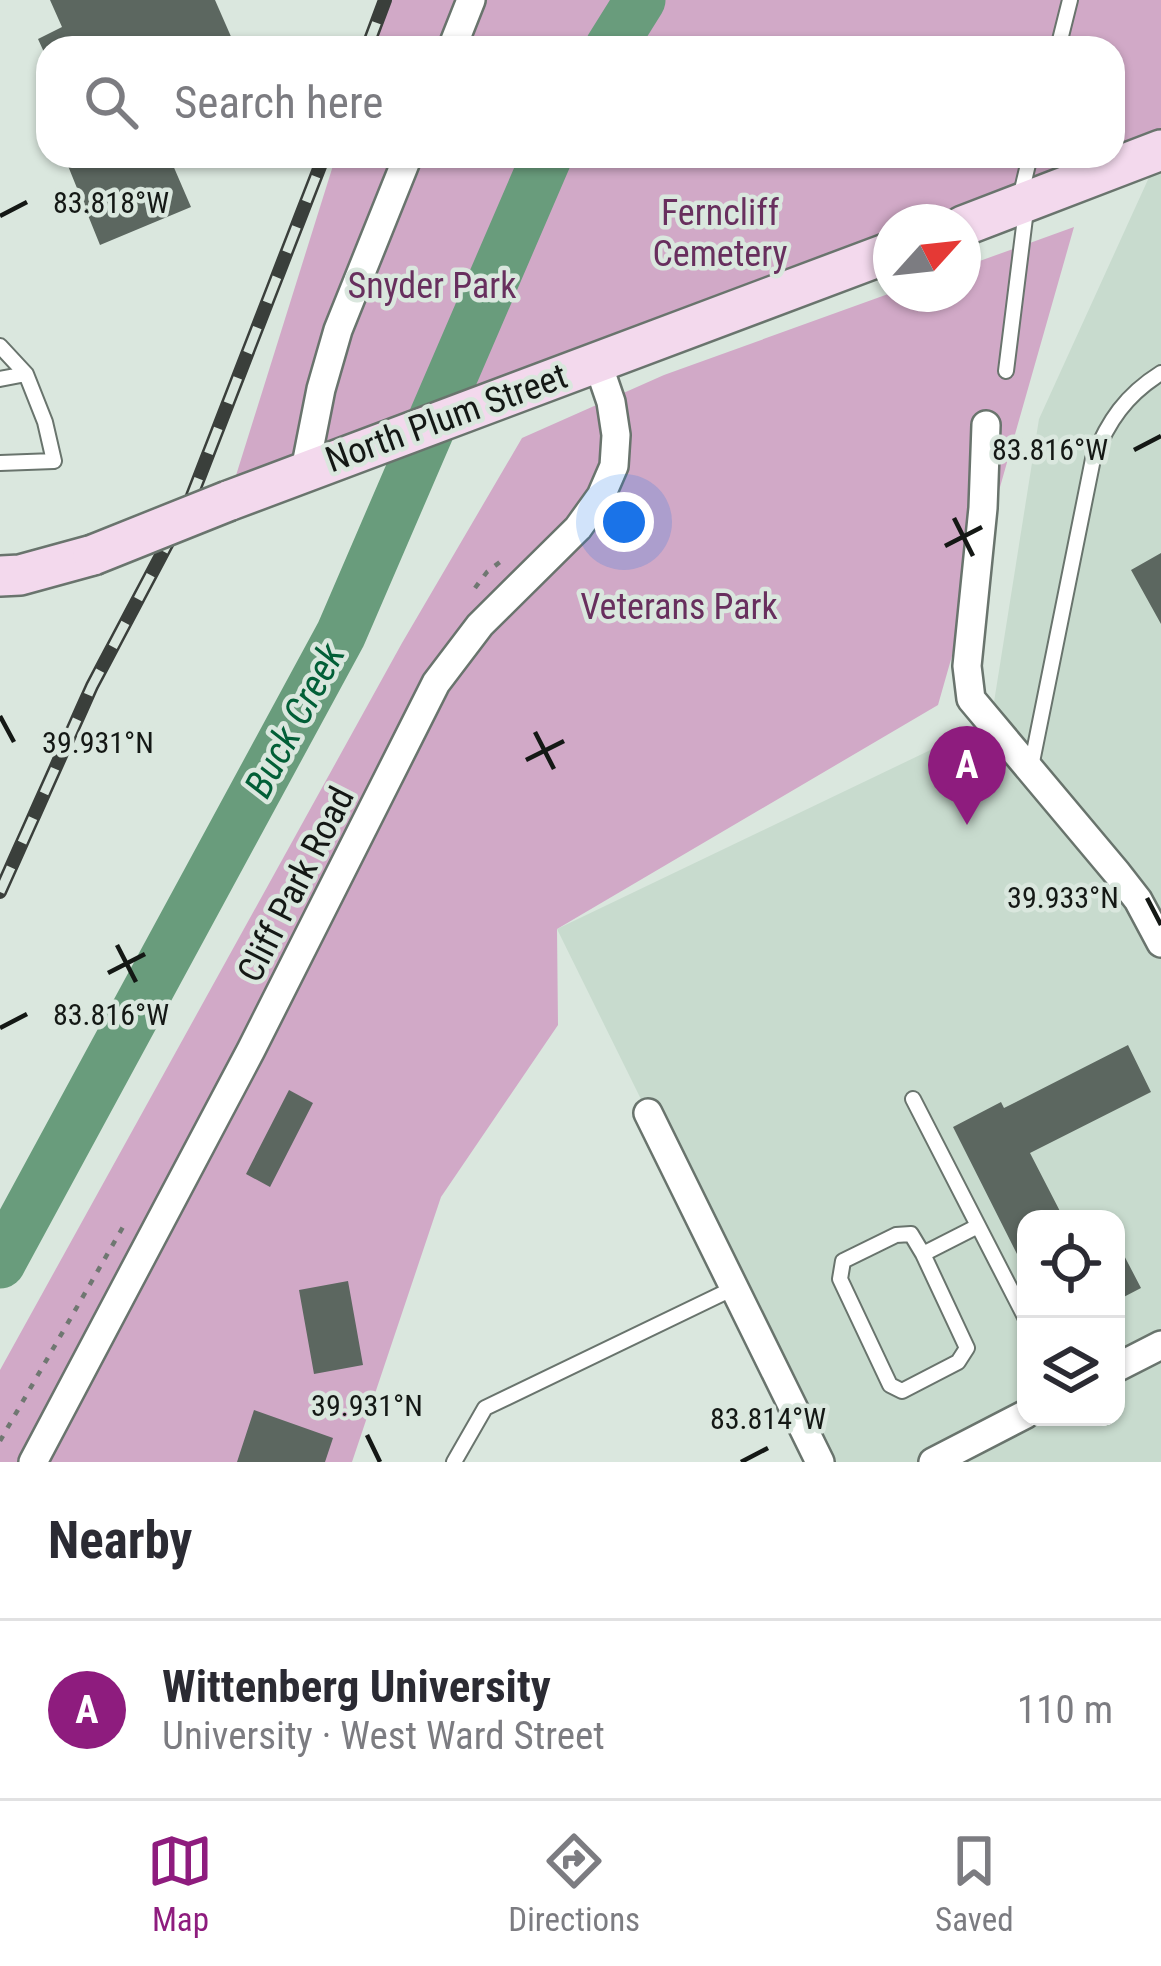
<!DOCTYPE html>
<meta charset="utf-8">
<style>
:root{--surface:#fff;--page:#f7f7f7;--text:#2b2b33;--muted:#7c7c81;--line:#e1e1e2;--accent:#8e1c7e}
body{margin:0;font-family:"Roboto Condensed",sans-serif;background:var(--page);color:var(--text)}
.controls{position:absolute;right:36px;bottom:36px;display:grid;overflow:hidden;border-radius:24px;box-shadow:0 3px 9px #0004}
.controls button{width:108px;height:108px;display:grid;place-items:center;padding:0;border:0;border-bottom:3px solid var(--line);background:var(--surface);color:var(--text);font:60px sans-serif}
.compass{position:absolute;left:873px;top:204px;width:108px;height:108px;border-radius:50%;background:var(--surface);box-shadow:0 3px 9px #0004;rotate:63deg}
.you{position:absolute;left:624px;top:522px;width:42px;height:42px;margin:-30px;border:9px solid #fff;border-radius:50%;background:#1a73e8;box-shadow:0 0 0 18px #1a73e833}
.badge{display:grid;place-items:center;width:78px;height:78px;border-radius:50%;background:var(--accent);color:#fff;font-size:39px;font-weight:700}
.pin{position:absolute;translate:-50% -99px;filter:drop-shadow(0 3px 6px #0008)}
.pin::after{content:'';position:absolute;top:63px;width:42px;height:36px;background:inherit;clip-path:polygon(0 0,100% 0,50% 100%)}
.list{margin:0;padding:0;list-style:none}
h2{display:flex;justify-content:space-between;align-items:center;height:156px;margin:0;padding:0 48px;font-size:51px}
h2 small{font-size:39px;font-weight:400;color:var(--muted)}
.list li{display:grid;grid-template-columns:78px 1fr auto;gap:36px;align-items:center;box-sizing:border-box;height:180px;padding:0 48px;border-top:3px solid var(--line)}
.list b{display:block;font-size:45px;white-space:nowrap}
.list p{margin:0;font-size:39px;white-space:nowrap;color:var(--muted)}
.list em{font-size:39px;font-style:normal;color:var(--muted)}
.icon{flex:none;width:66px;height:66px;fill:none;stroke:currentColor;stroke-width:2;stroke-linecap:round;stroke-linejoin:round}
.map{position:relative;flex:none;width:1161px;height:1462px;overflow:hidden}
.search{position:absolute;background:var(--surface);box-shadow:0 3px 9px #0004;left:36px;right:36px;top:36px;height:132px;display:flex;align-items:center;gap:30px;box-sizing:border-box;padding:0 42px;border-radius:36px;color:var(--muted);font-size:45px}
.sheet{height:336px;background:var(--surface)}
nav{display:flex;justify-content:space-around;align-items:center;box-sizing:border-box;height:168px;border-top:3px solid var(--line);background:var(--surface);font-size:33px;color:var(--muted)}
nav a{display:grid;justify-items:center;gap:6px}
nav .on{color:var(--accent)}
.map>svg:first-child{display:block}
.built{fill:#c8dbce;fill-rule:evenodd}
.green{fill:#d1a9c7}
.lines{fill:none;stroke-linecap:round;stroke-linejoin:round}
.river{stroke:#699c7c;stroke-width:51}
.building{fill:#5c6760}
.service-casing{stroke:#69746d;stroke-width:18}
.minor-casing{stroke:#69746d;stroke-width:32}
.secondary-casing{stroke:#69746d;stroke-width:44}
.path{stroke:#6f7771;stroke-width:4.5;stroke-dasharray:6 9;stroke-linecap:butt}
.service{stroke:#fff;stroke-width:14}
.minor{stroke:#fff;stroke-width:27}
.secondary{stroke:#f3d9ed;stroke-width:39}
.rail-casing{stroke:#3a3f3b;stroke-width:14}
.rail{stroke:#dae7de;stroke-width:9;stroke-dasharray:27;stroke-linecap:butt}
.secondary-bridge-casing{stroke:#69746d;stroke-width:44;stroke-linecap:butt}
.secondary-bridge{stroke:#f3d9ed;stroke-width:39}
.ticks{fill:none;stroke:#141815;stroke-width:4.5}
.labels{text-anchor:middle;stroke-width:9;stroke-linejoin:round;paint-order:stroke}
.park-label{font-size:36px;fill:#682f5e;stroke:#dae7de}
.street-label{font-size:36px;fill:#141815;stroke:#dae7de}
.water-label{font-size:39px;font-style:italic;fill:#025f37;stroke:#dae7de}
.ticks-label{font-size:30px;text-anchor:middle;fill:#141815;stroke:#dae7de;stroke-width:9;stroke-linejoin:round;paint-order:stroke}
</style>
<div class="map">
<svg width="1161" height="1462" viewBox="0 0 1161 1462">
<rect width="100%" height="100%" fill="#dae7de"/>
<path class="built" d="M1161 151V1462H820L557 929 991 721 1039 419ZM1026 1219H1116V1417H1026Z"/>
<path class="green" d="M385 0H1161V150L963 222H891V251L228 501 336 156H1113V48H370Z
M1074 227 938 705 557 929 558 1025 441 1197 352 1462H0V1370L402 643 522 438 664 375 891 293 963 294V267Z"/>
<g class="lines">
<path class="river" d="M610 48 640 0
M0 1263 341 634 547 156"/>
</g>
<path class="building" d="M50 0H215L236 48H48V61L38 39 62 27Z
M64 156H169L191 207 100 245Z
M1161 553V624L1131 570Z
M1128 1045 1151 1092 1030 1153 1064 1219H1026V1272L953 1127 1001 1102 1004 1108Z
M289 1090 313 1103 270 1187 246 1174Z
M1116 1240 1141 1288 1116 1301Z
M348 1281 363 1365 314 1374 299 1290Z
M254 1410 333 1438 325 1462H237Z"/>
<g class="lines">
<g class="service-casing">
<path id="service" d="M1058 48 1070 0
M1020 198 1030 156
M0 346 26 374 45 422 54 461 0 463
M1006 371 1026 210
M0 379 26 374
M1031 767 1093 459C1108 421 1126 395 1161 373
M913 1099 1026 1319
M923 1254 967 1348 958 1362 902 1391 890 1385 840 1279 843 1261 896 1235 911 1234 923 1254 978 1226
M454 1462 485 1408 734 1288"/>
</g>
<g class="minor-casing">
<path id="minor" d="M452 48 471 0
M986 425 983 508 967 666 971 699 1117 873 1138 900 1161 943
M305 470 321 389 338 330 408 156
M648 1113 820 1462
M1116 1368 1161 1345
M33 1462 251 1050 436 683 480 625 578 528 601 496 614 466 616 435 611 402 597 361
M933 1462 1026 1414"/>
</g>
<g class="secondary-casing">
<path id="secondary" d="M963 226 1161 150
M228 501 891 252
M0 576 20 575 93 555"/>
</g>
<path class="path" d="M475 588 487 572 505 558
M0 1441 123 1227"/>
<use href="#service" class="service"/>
<use href="#minor" class="minor"/>
<use href="#secondary" class="secondary"/>
<g class="rail-casing">
<path id="rail" d="M367 48 385 0
M0 892 92 686 190 501 324 156"/>
</g>
<use href="#rail" class="rail"/>
<g class="secondary-bridge-casing">
<path id="secondary-bridge" d="M93 555 228 501"/>
</g>
<use href="#secondary-bridge" class="secondary-bridge"/>
</g>
<path class="ticks" d="M0 216 27 202M1134 450 1161 436M954 518 973 556M945 546 982 527M0 716 14 742M535 732 554 769M526 760 564 741M1147 898 1161 925M117 945 136 982M108 973 145 954M0 1028 27 1014M367 1435 380 1462M741 1462 768 1448"/>
<g class="labels">
<g class="park-label">
<text x="720" y="225">Ferncliff<tspan x="720" dy="41">Cemetery</tspan></text>
<text x="432" y="298">Snyder Park</text>
<text x="679" y="619">Veterans Park</text>
</g>
<g class="street-label">
<text transform="translate(446 417) rotate(-20)" y="13">North Plum Street</text>
<text transform="translate(295 884) rotate(-63)" y="13">Cliff Park Road</text>
</g>
<g class="water-label">
<text transform="translate(294 720) rotate(-62)" y="14">Buck Creek</text>
</g>
</g>
<g class="ticks-label">
<text x="111" y="213">83.818°W</text>
<text x="1050" y="460">83.816°W</text>
<text x="98" y="753">39.931°N</text>
<text x="1063" y="908">39.933°N</text>
<text x="111" y="1025">83.816°W</text>
<text x="367" y="1416">39.931°N</text>
<text x="768" y="1429">83.814°W</text>
</g>
</svg>
<div class="controls">
<button><svg class="icon" aria-label="locate" viewBox="0 0 24 24"><circle cx="12" cy="12" r="6"/><path d="M12 2v4M12 18v4M2 12h4M18 12h4"/></svg></button>
<button><svg class="icon" aria-label="layers" viewBox="0 0 24 24"><path d="M12 4l9 5-9 5-9-5zM3 14l9 5 9-5"/></svg></button>
</div>
<svg class="compass" viewBox="-18 -18 36 36"><path d="M0-13l5 13h-10z" fill="#e53935"/><path d="M0 13l5-13h-10z" fill="#7c7c81"/></svg>
<div class="you"></div>
<div class="pin badge" style="left:967px;top:825px">A</div>
<div class="search"><svg class="icon" aria-label="search" viewBox="0 0 24 24"><circle cx="10" cy="10" r="6"/><path d="M15 15l6 6"/></svg>Search here</div>
</div>
<section class="sheet">
<h2>Nearby<small></small></h2>
<ul class="list">
<li><span class="badge">A</span><div><b>Wittenberg University</b><p>University · West Ward Street</p></div><em>110 m</em></li>
</ul>
</section>
<nav>
<a class="on"><svg class="icon" aria-label="map" viewBox="0 0 24 24"><path d="M3 6l6-2 6 2 6-2v14l-6 2-6-2-6 2zM9 4v14M15 6v14"/></svg>Map</a>
<a><svg class="icon" aria-label="directions" viewBox="0 0 24 24"><path d="M12 3l9 9-9 9-9-9zM9 14v-3h6M13 9l2 2-2 2"/></svg>Directions</a>
<a><svg class="icon" aria-label="saved" viewBox="0 0 24 24"><path d="M7 4h10v16l-5-4-5 4z"/></svg>Saved</a>
</nav>
